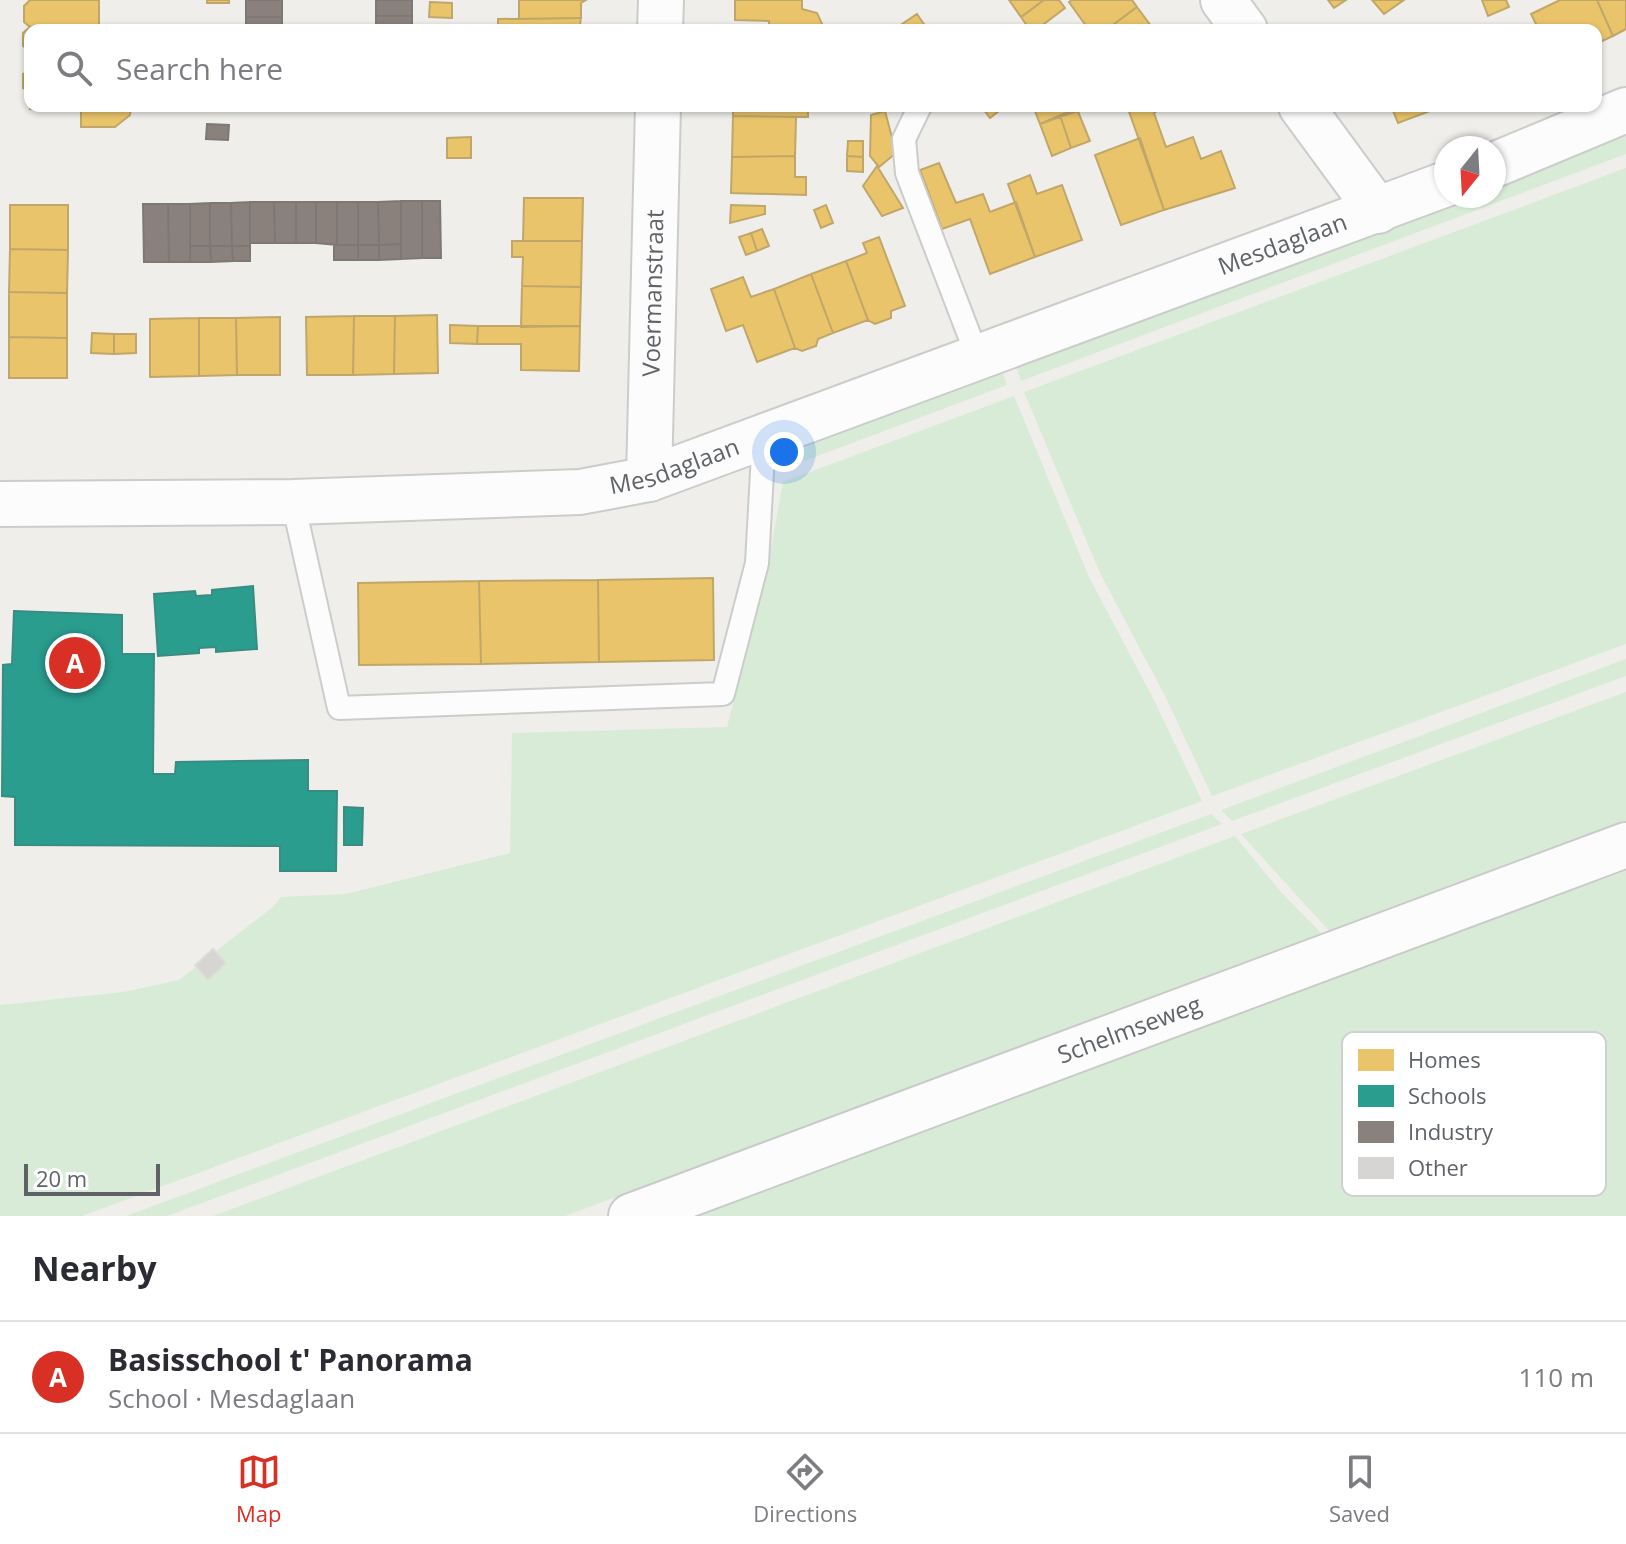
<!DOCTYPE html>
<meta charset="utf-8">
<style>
:root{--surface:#fff;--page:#f7f7f7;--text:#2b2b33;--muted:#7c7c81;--line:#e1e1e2;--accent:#d93025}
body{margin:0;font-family:"Open Sans",sans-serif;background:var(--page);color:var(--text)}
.compass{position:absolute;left:1434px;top:136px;width:72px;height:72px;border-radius:50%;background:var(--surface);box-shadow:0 2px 6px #0004;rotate:198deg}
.scale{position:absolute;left:24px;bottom:20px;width:136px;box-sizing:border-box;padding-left:8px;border:4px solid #5f6368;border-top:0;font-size:22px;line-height:28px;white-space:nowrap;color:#5f6368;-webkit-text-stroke:6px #fff;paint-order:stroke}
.you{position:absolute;left:784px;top:452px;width:28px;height:28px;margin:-20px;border:6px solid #fff;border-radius:50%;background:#1a73e8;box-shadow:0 0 0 12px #1a73e833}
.badge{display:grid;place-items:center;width:52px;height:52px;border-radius:50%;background:var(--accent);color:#fff;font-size:26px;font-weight:700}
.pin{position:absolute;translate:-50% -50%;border:4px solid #fff;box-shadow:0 2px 8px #0006}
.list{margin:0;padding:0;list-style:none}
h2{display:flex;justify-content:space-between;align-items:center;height:104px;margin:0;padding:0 32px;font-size:34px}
h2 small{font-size:26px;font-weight:400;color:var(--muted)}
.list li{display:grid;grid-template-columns:52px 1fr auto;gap:24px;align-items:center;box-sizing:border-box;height:112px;padding:0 32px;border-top:2px solid var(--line)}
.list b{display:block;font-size:30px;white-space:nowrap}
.list p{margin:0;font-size:26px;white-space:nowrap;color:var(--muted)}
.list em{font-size:26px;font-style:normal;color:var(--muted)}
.icon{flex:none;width:44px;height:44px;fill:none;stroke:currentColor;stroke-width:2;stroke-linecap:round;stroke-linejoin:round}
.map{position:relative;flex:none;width:1626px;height:1216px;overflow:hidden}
.search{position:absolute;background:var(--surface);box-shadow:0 2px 6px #0004;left:24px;right:24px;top:24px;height:88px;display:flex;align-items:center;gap:20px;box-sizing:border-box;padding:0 28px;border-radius:16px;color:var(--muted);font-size:30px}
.sheet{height:216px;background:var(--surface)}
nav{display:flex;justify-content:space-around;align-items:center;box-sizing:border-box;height:112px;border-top:2px solid var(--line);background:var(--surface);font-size:22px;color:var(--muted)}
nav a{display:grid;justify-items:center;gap:4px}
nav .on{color:var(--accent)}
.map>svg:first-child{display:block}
.green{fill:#d8ebd6}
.homes{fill:#e9c46a;stroke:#c0a769;stroke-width:2}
.schools{fill:#2a9d8f;stroke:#3a8c83;stroke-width:2}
.industry{fill:#8a817c;stroke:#7d7876;stroke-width:2}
.building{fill:#d6d5d3;stroke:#deddd9;stroke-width:2}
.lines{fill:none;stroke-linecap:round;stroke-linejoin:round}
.lane-casing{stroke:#cbcccc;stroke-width:26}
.street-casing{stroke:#cbcccc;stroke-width:48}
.secondary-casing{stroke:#cacacb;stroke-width:48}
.lane{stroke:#fdfcfc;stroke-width:22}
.street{stroke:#fdfcfc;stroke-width:44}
.secondary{stroke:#fdfcfc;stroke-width:44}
.labels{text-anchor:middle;stroke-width:8;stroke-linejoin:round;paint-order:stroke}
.street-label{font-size:24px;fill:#5f6368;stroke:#fff}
.key{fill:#fff;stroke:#cfd0d2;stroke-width:2}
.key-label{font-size:22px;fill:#5f6368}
</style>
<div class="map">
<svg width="1626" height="1216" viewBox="0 0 1626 1216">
<rect width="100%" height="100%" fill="#efeeea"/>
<path class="green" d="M1626 136V154L1021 381 1016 366 1474 196H1494V189Z
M1626 168V644L1212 796 1166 698 1100 573 1024 392Z
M1002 371 1007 385 791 466 807 444Z
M1014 396 1089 577 1155 702 1202 801 82 1216H0V1005L124 992 179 980 274 906 281 897 346 894 510 853 512 733 727 727 768 564 783 482Z
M1626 659V676L1232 821 1221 810Z
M1626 692V823L1331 933 1241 834Z
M1211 814 1222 824 167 1216H126Z
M1235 836 1279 890 1324 936 565 1216H213Z
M1626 871V1216H691Z"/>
<path class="homes" d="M30 0H99V27H30L24 22V6Z
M207 0H229V3H207Z
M519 0H586L581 3V18L519 19Z
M735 0H802V9L817 13 824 28 856 30H769V21L735 20Z
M1009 0H1044L1021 17Z
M1044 0H1059L1065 8 1036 30H1030L1021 17Z
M1072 0H1132L1137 7 1106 30H1089L1069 2Z
M1328 0H1346L1334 8Z
M1372 0H1404L1384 14Z
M1482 0H1506L1509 7 1488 16Z
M1560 0H1597L1613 36 1596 44V30H1539L1531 14Z
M1597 0H1626V29L1613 36Z
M430 2 452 3V18L429 17Z
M1137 7 1154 30H1106Z
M917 14 928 30H901L899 26Z
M581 18 580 25H585V30H498V19Z
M30 27H99V30H30V66V51L23 46V33Z
M30 66V106H131L130 115 115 127H81V110L30 109V91L23 88V74L30 71Z
M733 106H808V117L733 116Z
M981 106H1005L990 118Z
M1033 106H1085L1086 108 1040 124Z
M1127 106H1164L1154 113 1166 147 1193 137 1201 159 1221 151 1235 188 1164 210Z
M1391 106H1443L1398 123Z
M1077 109 1090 141 1071 148 1060 115Z
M885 111 896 153 879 167 870 156 871 115Z
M1060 115 1071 148 1052 156 1040 124Z
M733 116 796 117 795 156 732 157Z
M471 137V158H447V138Z
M1140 138 1164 210 1121 225 1095 155Z
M848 141H863V157L847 156Z
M795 156V177H806V195L731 193 732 157Z
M847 156 863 157V172L847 171Z
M939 163 956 203 983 194 990 212 1016 202 1035 257 990 274 970 219 942 229 920 170Z
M877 166 903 208 882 216 863 186Z
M1030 175 1037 194 1062 185 1082 240 1035 257 1008 184Z
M524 198H583L582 241H523Z
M10 205H68V250L10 249Z
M731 205 765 206V214L730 223Z
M826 205 833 223 821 228 814 210Z
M762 229 769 246 757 251 751 233Z
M751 233 757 251 746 255 739 237Z
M879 237 905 306 891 311V318L875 324 868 320 846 261 867 253 863 243Z
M512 241H582L581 287 522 286 523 257H512Z
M10 249 68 250 67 293 9 292Z
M846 261 868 320 833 333 811 274Z
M811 274 833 333 818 339 816 346 802 351 795 348 774 289Z
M743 277 751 297 774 289 795 348 757 362 743 325 726 331 711 289Z
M522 286 581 287 580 326 521 327Z
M9 292 67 293V338L9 337Z
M437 315 438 373 394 374 395 316Z
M354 316H395L394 374 353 375Z
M354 316 353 375H307L306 317Z
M280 317V375H237L236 318Z
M199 318V376L150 377V319Z
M199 318H236L237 375 199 376Z
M450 325 478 326 477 344 450 343Z
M478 326H580L579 371 521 370V344H477Z
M92 333 114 334V354L91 353Z
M114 334H136V353L114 354Z
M9 337 67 338V378H9Z
M713 578 714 660 599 662 598 580Z
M598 580 599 662 481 664 479 581Z
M479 581 481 664 359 665 358 583Z"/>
<path class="schools" d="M253 586 257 649 216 652V647L199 648V653L158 656 154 594 195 591 196 596 212 595V590Z
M14 611 122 615V654H154L153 774H175L176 762 308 760V791H337L336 871H280V846L15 845V797L2 796 3 665 12 664Z
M344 807 363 808 362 845H344Z"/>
<path class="industry" d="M246 0H282V17H246Z
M376 0H412V16H376Z
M376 16H412V30H376Z
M246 17H282V30H246Z
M246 106H282V109L246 110Z
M374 106H410V109L374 108Z
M207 124 229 125 228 140 206 139Z
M401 201V244L379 245 378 202Z
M401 201H422V258L401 259Z
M422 201H440L441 258H422Z
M250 202H274L275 243H250Z
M250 202V246H232L231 203Z
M274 202H296V243H275Z
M296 202H316V243H296Z
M316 202H337V245L316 243Z
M337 202H358V245H337Z
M358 202H378L379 245H358Z
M210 203V246H190V204Z
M210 203H231L232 246H210Z
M143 204H168L169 262H144Z
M168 204H190V262H169Z
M401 244V259L379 260V245Z
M334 245H358V260H334Z
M358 245H379V260H358Z
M190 246H210L211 262H190Z
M210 246H232L233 261 211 262Z
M232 246H250V261H233Z"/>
<path class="building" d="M213 949 226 963 208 980 195 965Z"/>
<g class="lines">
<g class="lane-casing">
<path id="lane" d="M920 106 904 139 907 173 978 358
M293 502 339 708 723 694 757 563 764 436"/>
</g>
<g class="street-casing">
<g id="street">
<path d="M1223 0 1245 30"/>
<path d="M660 30 661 0"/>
<path d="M1301 106 1378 211"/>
<path d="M1494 165 1626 110"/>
<path id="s1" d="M649 479 658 106"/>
<path id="s2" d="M0 504 293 502 580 492 649 479 1446 184"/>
</g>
</g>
<g class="secondary-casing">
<g id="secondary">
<path id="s3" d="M631 1216 1626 845"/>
</g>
</g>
<use href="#lane" class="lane"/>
<use href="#street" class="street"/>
<use href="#secondary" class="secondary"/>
</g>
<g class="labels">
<g class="street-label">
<text dy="8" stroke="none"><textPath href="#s2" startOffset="1326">Mesdaglaan</textPath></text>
<text dy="8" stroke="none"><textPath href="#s1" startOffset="186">Voermanstraat</textPath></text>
<text dy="8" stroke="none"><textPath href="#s2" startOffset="678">Mesdaglaan</textPath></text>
<text dy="8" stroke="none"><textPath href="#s3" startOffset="532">Schelmseweg</textPath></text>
</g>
</g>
<rect x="1342" y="1032" width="264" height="164" rx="12" class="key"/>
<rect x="1358" y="1049" width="36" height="22" fill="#e9c46a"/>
<rect x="1358" y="1085" width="36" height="22" fill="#2a9d8f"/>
<rect x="1358" y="1121" width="36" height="22" fill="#8a817c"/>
<rect x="1358" y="1157" width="36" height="22" fill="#d6d5d3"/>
<g class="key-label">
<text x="1408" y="1068">Homes</text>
<text x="1408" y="1104">Schools</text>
<text x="1408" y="1140">Industry</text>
<text x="1408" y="1176">Other</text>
</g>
</svg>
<svg class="compass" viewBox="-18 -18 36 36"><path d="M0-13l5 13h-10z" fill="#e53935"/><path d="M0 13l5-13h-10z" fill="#7c7c81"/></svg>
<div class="scale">20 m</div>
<div class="you"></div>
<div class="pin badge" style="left:75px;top:663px">A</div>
<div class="search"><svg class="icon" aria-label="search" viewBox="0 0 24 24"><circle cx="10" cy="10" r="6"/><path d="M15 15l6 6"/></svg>Search here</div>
</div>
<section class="sheet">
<h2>Nearby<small></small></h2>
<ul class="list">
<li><span class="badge">A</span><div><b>Basisschool t' Panorama</b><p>School · Mesdaglaan</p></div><em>110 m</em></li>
</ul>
</section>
<nav>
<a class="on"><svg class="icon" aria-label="map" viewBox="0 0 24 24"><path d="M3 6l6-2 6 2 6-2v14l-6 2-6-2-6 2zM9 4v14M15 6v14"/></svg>Map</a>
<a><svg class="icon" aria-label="directions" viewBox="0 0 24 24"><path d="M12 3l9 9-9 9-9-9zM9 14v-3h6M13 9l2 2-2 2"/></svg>Directions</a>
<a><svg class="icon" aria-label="saved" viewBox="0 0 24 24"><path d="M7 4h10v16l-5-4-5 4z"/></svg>Saved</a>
</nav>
